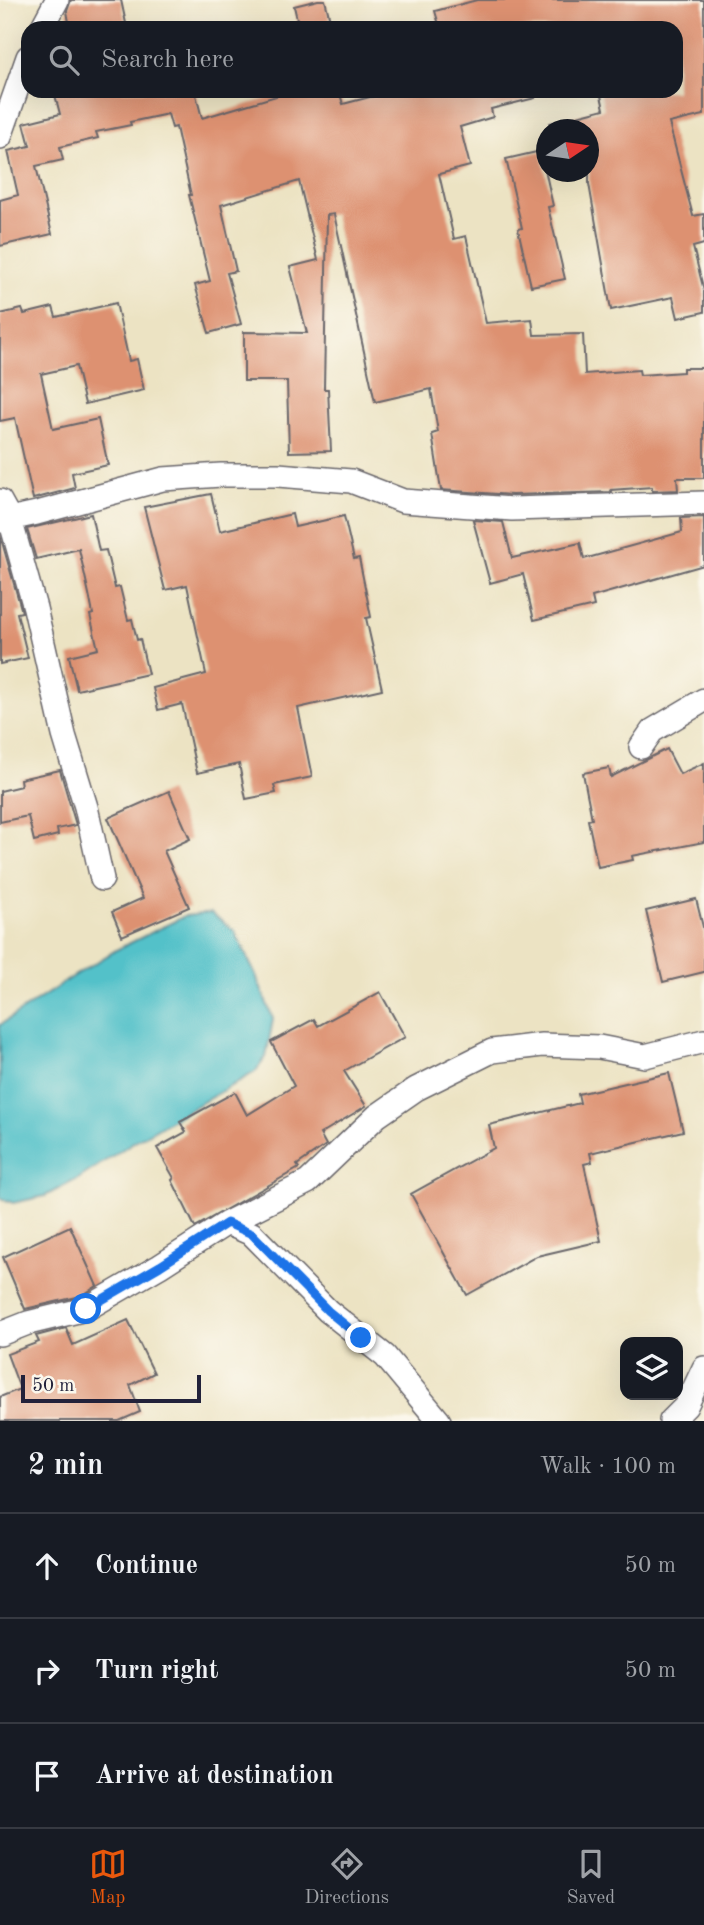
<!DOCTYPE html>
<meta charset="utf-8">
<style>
:root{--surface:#171b24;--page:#242831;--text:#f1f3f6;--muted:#9ea1a6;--line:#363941;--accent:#ea580c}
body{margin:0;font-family:"Old Standard TT",serif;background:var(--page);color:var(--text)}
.controls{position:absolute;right:21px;bottom:21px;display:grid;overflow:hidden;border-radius:14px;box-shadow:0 7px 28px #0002}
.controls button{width:63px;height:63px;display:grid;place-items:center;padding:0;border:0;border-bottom:2px solid var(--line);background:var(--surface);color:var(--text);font:35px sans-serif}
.compass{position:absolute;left:536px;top:119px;width:63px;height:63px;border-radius:50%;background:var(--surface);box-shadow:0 7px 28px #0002;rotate:77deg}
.scale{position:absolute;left:21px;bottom:18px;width:180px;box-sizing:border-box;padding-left:7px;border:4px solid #22223b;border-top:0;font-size:19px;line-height:24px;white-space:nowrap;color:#22223b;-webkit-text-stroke:5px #fbf7ec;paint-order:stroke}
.stop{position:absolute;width:21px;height:21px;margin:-16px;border:5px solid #1a73e8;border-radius:50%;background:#fff}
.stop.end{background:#1a73e8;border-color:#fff;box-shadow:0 2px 7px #0008}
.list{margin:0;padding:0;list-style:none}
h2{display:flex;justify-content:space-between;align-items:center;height:91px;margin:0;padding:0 28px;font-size:30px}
h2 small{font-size:23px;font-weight:400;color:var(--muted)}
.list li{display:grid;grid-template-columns:46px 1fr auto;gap:21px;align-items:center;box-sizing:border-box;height:105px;padding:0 28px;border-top:2px solid var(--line)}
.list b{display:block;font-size:26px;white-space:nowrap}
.list em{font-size:23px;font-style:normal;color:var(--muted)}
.icon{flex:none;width:38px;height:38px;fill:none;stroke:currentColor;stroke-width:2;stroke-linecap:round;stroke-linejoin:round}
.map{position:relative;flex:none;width:704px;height:1421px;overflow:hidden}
.search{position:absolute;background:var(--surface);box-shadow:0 7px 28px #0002;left:21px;right:21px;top:21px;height:77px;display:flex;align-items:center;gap:18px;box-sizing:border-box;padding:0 24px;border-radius:21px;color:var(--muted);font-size:26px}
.sheet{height:406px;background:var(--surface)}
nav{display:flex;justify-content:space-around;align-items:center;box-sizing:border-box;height:98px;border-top:2px solid var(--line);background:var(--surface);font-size:19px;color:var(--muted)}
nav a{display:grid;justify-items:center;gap:4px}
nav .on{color:var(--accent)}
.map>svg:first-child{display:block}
.water{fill:#53c1c9;stroke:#3a7282;stroke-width:2}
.building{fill:#dd9171}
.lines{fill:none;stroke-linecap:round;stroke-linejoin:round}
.minor-casing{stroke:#69666b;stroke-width:26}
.minor{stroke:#fff;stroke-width:23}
.route{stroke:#1a73e8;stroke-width:9}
</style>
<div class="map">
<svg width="704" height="1421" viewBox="0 0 704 1421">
<rect width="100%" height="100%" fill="#fbf7ec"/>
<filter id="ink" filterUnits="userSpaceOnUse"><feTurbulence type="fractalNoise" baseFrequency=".0143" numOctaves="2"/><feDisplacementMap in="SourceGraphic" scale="14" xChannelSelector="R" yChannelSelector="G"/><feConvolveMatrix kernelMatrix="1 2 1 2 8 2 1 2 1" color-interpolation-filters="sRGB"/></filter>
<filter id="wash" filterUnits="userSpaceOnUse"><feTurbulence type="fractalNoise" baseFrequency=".00686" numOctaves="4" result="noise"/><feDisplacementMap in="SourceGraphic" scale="28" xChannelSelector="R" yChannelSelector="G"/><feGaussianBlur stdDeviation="1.57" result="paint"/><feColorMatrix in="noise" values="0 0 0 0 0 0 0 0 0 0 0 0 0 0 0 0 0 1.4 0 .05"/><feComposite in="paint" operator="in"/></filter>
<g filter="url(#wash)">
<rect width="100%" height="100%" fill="#ece3c3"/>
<path class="water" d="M211 913 235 931 256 976 273 1019 266 1057 255 1072 135 1141 78 1179 45 1196 13 1203 0 1198V1025L74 976 118 949 185 916Z"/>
<g id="blocks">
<path class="building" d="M71 0H121L127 28H70L67 11Z
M318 0H325L332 28H299L294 6Z
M477 0H704V115L669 123 693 216 704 214V244L693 247 704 291V312L678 318 673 297 611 310 589 184V130H551L550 123 604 109 600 91H676V28H440L435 11Z
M54 91H195L202 118 293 91H339L343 104 393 91H534L535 98 491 109 493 117 460 127 470 166 439 174 454 239 466 236 486 323 532 319 534 335 583 334 585 374 639 370 640 375 683 372V368H704V478H677L678 490 652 491V487L611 490 612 492 512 495 441 490 432 434 438 432 431 389 375 402 334 214 327 215 324 389H328L331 451 289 452 287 381H244V332L307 333 290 267 318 260 299 181 221 205 236 271 227 273 241 324 209 333 195 285 210 281 189 195H191L176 127 172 128 168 114 130 122 131 125 96 132 98 138 60 147 63 160 36 166 52 234 0 246V200L18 195 8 151 30 146 24 123 60 114Z
M541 151 553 206 548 207 565 279 531 286 518 229 522 228 506 159Z
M116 303 129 361 137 359 144 390 85 404 76 366 41 374 53 429 98 419 108 465 72 473 75 488 33 499 15 418 0 421V314L22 309 24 314 53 307 56 317Z
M211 494 220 531 292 514 295 527 344 516 354 559 359 558 371 617 366 618 382 689 298 708 312 777 274 785 276 793 246 799 239 764 197 773 182 704 158 710 153 688 206 674 187 585 165 590 144 507Z
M91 514 99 551 106 550 115 588 120 587 128 620 132 619 137 640 140 639 148 674 77 690 69 656 98 649 90 615 93 614 89 594 79 549 36 559 27 529Z
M704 517V565L592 597 594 606 534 620 523 574 490 583 473 520 503 522 512 558 580 543 584 559 682 532 681 518Z
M0 535 22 612 17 613 28 658 0 664Z
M667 749 680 774 704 763V842L632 856 633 860 598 867 588 820 592 819 583 773 609 768 611 777Z
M60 770 76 825 57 829 58 835 34 841 28 816 0 822V791L21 786 20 779Z
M169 791 190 839 164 851 189 907 122 936 112 912 143 898 108 818Z
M696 899 704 931V972L663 982 646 911Z
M380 992 405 1037 344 1071 366 1106 320 1134 326 1145 297 1165 299 1168 195 1227 172 1180 174 1178 157 1148 186 1132 180 1122 235 1092 247 1115 294 1086 271 1042 314 1019 318 1026Z
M669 1073 683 1131 590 1153 592 1162 584 1164 601 1241 537 1256 467 1295 411 1194 494 1148 489 1125 580 1103 578 1094Z
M70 1226 97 1286 81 1296 25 1309 3 1257Z
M128 1320 154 1373 130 1385 140 1412 119 1421H0V1397L20 1389 7 1354 39 1342 36 1336 66 1328 73 1345Z"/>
</g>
</g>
<g filter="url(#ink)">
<use href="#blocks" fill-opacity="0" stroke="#69666b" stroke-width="2"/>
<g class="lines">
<g class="minor-casing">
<path id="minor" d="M42 28 57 0
M0 137 28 57
M0 501 10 519 35 608 64 735 86 807 102 879
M0 521 37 513 163 479 221 475H278L351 481 403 501 512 509 704 503
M641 747 652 731 704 700
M227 1223 252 1234 328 1311 385 1356 439 1421
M0 1334 28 1323 86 1309 160 1266 227 1223 308 1182 377 1116 416 1089 492 1051 542 1045 599 1047 645 1056 704 1041
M671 1421 686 1406 704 1368"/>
</g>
<use href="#minor" class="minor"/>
</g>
</g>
<g class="lines" filter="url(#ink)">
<path class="route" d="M86 1309 160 1266 227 1223 252 1234 328 1311 361 1338"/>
</g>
</svg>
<div class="controls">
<button><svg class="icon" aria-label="layers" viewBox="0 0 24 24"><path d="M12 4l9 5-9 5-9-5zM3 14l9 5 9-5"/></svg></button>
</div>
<svg class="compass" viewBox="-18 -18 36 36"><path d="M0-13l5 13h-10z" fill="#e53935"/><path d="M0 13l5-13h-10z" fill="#9ea1a6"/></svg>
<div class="scale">50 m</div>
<div class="stop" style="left:86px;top:1309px"></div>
<div class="stop end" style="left:361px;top:1338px"></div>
<div class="search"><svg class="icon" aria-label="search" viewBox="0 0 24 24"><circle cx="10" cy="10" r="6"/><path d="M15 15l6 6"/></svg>Search here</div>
</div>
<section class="sheet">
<h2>2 min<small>Walk · 100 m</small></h2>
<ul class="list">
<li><svg class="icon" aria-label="ahead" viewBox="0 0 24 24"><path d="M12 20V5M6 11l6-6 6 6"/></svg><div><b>Continue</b></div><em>50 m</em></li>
<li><svg class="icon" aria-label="right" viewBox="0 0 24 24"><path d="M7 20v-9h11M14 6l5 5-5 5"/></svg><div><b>Turn right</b></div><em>50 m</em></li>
<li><svg class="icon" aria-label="arrive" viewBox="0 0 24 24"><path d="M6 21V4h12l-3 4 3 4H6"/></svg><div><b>Arrive at destination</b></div></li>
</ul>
</section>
<nav>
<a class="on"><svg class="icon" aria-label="map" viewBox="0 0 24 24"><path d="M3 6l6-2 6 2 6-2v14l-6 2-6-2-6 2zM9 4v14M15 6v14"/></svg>Map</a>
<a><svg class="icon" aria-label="directions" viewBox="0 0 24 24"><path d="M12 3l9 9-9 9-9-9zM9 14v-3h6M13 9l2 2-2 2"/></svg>Directions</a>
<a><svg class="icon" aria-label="saved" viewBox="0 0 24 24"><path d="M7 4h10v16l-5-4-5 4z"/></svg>Saved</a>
</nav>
